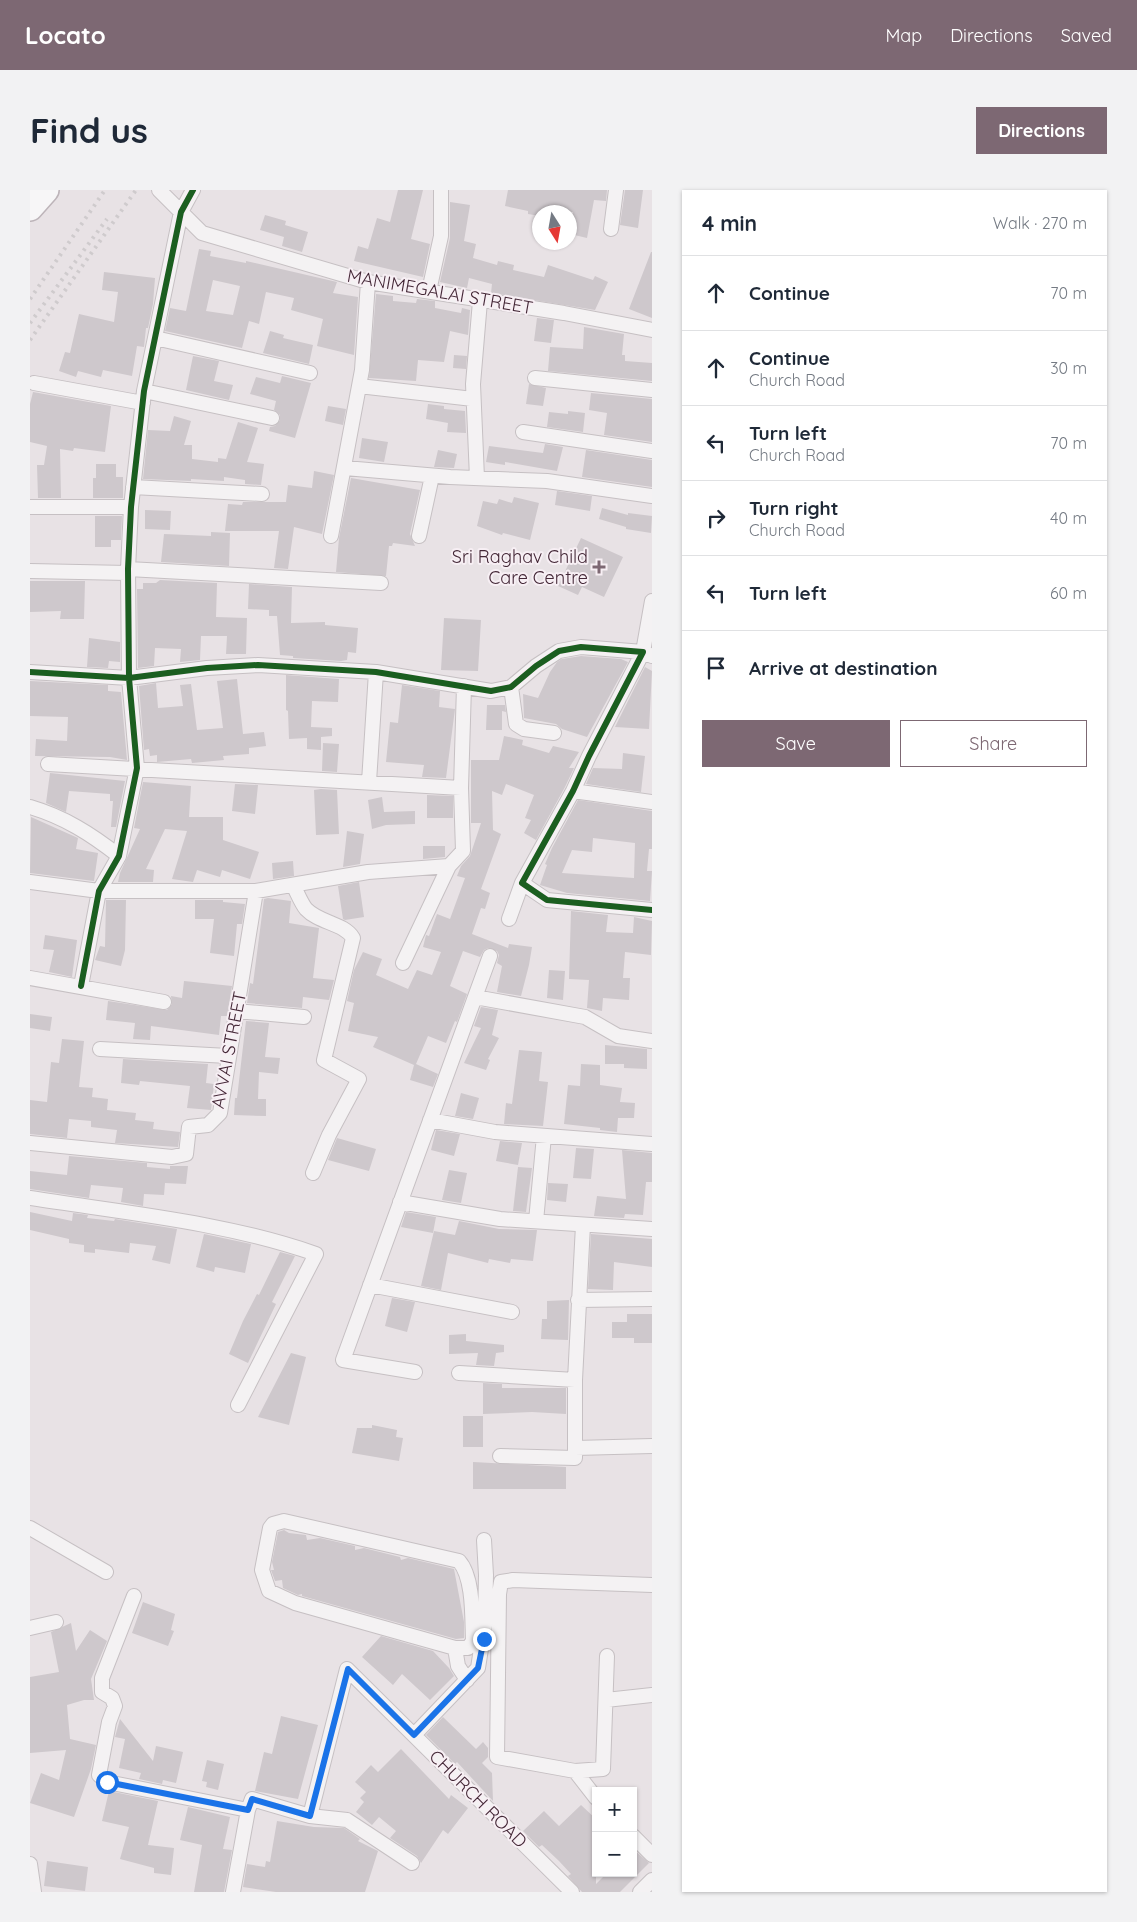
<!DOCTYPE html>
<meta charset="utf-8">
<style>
:root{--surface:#fff;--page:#f2f2f3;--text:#1f2937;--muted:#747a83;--line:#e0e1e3;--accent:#7d6873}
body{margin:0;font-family:Quicksand,sans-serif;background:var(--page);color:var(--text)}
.controls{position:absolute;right:15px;bottom:15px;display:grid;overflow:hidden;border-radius:0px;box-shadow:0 1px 4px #0004}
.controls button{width:45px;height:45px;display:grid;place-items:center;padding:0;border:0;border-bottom:1px solid var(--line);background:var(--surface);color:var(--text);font:25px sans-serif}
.compass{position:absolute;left:502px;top:15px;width:45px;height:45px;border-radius:50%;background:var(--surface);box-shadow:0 1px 4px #0004;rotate:169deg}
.stop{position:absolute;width:15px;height:15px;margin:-11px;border:4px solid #1a73e8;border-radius:50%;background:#fff}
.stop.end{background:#1a73e8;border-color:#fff;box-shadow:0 1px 5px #0008}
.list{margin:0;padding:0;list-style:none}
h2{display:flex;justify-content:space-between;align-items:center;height:65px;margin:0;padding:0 20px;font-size:21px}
h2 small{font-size:16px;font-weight:400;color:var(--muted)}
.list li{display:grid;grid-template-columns:32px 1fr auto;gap:15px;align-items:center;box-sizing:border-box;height:75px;padding:0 20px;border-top:1px solid var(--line)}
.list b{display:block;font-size:19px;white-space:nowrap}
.list p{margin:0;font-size:16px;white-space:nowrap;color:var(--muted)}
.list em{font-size:16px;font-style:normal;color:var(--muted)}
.actions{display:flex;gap:10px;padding:15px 20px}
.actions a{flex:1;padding:11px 0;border:1px solid var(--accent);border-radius:0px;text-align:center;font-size:18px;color:var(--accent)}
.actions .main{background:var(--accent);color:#fff}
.icon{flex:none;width:28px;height:28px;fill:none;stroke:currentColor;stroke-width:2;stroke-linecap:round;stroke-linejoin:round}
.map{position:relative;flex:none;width:622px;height:1702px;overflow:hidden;border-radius:0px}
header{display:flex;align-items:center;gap:30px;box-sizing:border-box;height:70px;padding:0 25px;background:var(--accent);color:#fff}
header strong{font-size:24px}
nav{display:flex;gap:28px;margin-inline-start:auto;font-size:18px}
.intro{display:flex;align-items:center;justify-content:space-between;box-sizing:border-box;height:120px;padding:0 30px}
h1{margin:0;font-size:35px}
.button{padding:12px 22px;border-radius:0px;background:var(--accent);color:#fff;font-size:18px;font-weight:700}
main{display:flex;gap:30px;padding:0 30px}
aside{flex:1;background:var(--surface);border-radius:0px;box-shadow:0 1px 4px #0004}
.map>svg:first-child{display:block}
.building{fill:#cec8cc;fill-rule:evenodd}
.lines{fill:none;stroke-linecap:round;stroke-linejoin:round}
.street-casing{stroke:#c6c0c3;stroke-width:16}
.highway-casing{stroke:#bdb4b9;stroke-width:28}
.street{stroke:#f4f2f3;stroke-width:14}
.highway{stroke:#f7f6f7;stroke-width:25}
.rail{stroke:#cfcbcd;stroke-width:4;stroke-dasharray:2.5 5;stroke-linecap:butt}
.cycleway-casing{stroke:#f7eff4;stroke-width:9}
.cycleway{stroke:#1b5e20;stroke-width:6}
.route{stroke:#1a73e8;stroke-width:6}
.poi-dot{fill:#7d6873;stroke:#f7eff4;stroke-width:2}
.labels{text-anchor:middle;stroke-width:4;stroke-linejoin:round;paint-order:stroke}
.street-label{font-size:18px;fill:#432736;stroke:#f7eff4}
.poi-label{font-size:18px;fill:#432736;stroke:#f7eff4;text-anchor:end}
</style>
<header>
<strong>Locato</strong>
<nav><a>Map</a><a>Directions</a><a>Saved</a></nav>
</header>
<div class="intro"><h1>Find us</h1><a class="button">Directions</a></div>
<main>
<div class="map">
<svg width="622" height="1702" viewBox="0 0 622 1702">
<rect width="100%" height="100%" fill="#e8e2e5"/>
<path class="building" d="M368 0H393L381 49 400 54 393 87 324 71 328 56 338 59 347 28 360 32Z
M478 0H577L576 11 564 10 557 48 540 44 543 22H510V26L498 24V21L475 16Z
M595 0H613L608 38 590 35Z
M420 12 440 15 434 51 446 54 443 68 467 75 468 71 484 75 483 80 514 87 518 75 563 90 565 86 578 92 565 120 461 103 462 94 439 88 437 98 410 92 420 48Z
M235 25 256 31 255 35 278 42 272 62 252 56 254 47 230 40Z
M169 59 181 61 180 66 216 73V71L307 92 303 103 328 107 324 165 287 156 293 129 261 120 264 108 236 102 229 134 219 131 212 158 135 141 140 118 156 121ZM183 90 210 96 203 125 176 121Z
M621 62H622V128L599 119Z
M74 82 125 88 123 114 118 138H116L114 157 107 156 102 186 73 180 71 187 48 181 46 187 29 181 35 162 40 163 49 124 84 132 88 102 72 100Z
M346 104 363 106V111L386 113 387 109 405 111V118L431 123 432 118 440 120 438 145 420 141 414 172 388 170 386 191 339 188Z
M507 128 524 130 521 153 504 151Z
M554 137 594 144 592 165H595V171L622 173V191L518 181 520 157 553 159Z
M240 141 254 145 253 148 283 155 279 174 233 163Z
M424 165 437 166 436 179 423 178Z
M163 166 189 171 184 191 203 195 199 210 156 200Z
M252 186 281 193 265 248 239 241 240 237 245 236 250 230V225L244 220 246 211 220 204 226 187 250 193Z
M499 194 516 198 513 216 496 214Z
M3 202 81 216 75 262 44 258 43 261 30 259 31 308H8L7 275H14L17 256 0 252V214Z
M561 203 622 209V252L574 245 577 223 559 220Z
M398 214 414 216V219L435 221 436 243 417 242 418 233 396 229Z
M298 216 316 219 313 235 295 231Z
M538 221 555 223 553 242 517 237 519 222 538 224Z
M144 226 161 231 154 255H162V269L188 272V268L196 269 208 232 228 238 217 272 234 274 231 295 215 294V290L194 287V291L161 289V291L113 289 118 240 140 241Z
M332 248 358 252 354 272 329 268Z
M515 254 533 257 527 281 475 272V275L456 272 459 256 513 263Z
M408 260 427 264 424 278 404 277Z
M556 260 622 270V297L552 287Z
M66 274H86V287H93V308H63V288H66Z
M284 281 304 285 292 344 264 337 258 379 244 378 249 341H195L198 314 212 315 213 312H256L258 295 282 298Z
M321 288 390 300 380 344 385 356 363 353 362 356H359L356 386 306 382 309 348Z
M527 301 562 306 560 321 525 315Z
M484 307 509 313 500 350 473 343 472 345 447 336 453 311 467 314 469 309 482 313Z
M572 318 598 325V323L622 326 621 343 596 339V337L569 329Z
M115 320 141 321 140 340 115 339Z
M65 326H92L91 350H81V357H65Z
M181 342 200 343 199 376 131 372 134 344 181 346Z
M551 348 593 367 574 407 552 397 548 405 528 396Z
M130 390 187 393 186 427 217 428 216 464H196L197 446H171L170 470 150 472 151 459 125 458 124 476 108 478 107 399H113V393H126Z
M0 391H55L54 429H30L31 421 0 422Z
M219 394 262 397 261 433 295 432V435L328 438 326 463 318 462 317 470 311 471 263 468V466L250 465 247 426H239V420L218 419Z
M414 428 451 430 448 481 411 480Z
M59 448 90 452V472L79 471 78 478 57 477Z
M551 466 591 469 598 472 557 547 532 539 526 534 494 528 493 504 508 508 520 482 527 472 532 469Z
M615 477 622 481 619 539 585 537Z
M256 485 309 489 308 512 282 511 281 537 302 538V546L291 547V560L277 559V548L259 549 258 521 256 520Z
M207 489 213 544 234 542 236 556 219 558V564L193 566 194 570 162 573 161 569 127 572V565L120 566 119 559 114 560 109 496 126 493 128 518 153 516 150 495 161 494 167 540 193 538 187 491Z
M0 491 78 495V501L91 502 97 570 80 567 5 566 6 549 37 551 38 527 0 526Z
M372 495 410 501 409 517 425 519 416 588 392 587 394 575 356 572 360 532 368 533Z
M457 515H475L476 522 472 521V540H456Z
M474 546 493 550 492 555 519 563 523 556 549 562 539 578H544L535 597 506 650 494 643 501 630 495 628 504 605 476 594 472 605 462 601 463 640 471 644 451 699 460 703 455 719 451 718 442 744 478 758 479 754 502 757 499 775 491 806 467 802 472 776 467 773 469 765 467 761 458 758 454 760 450 767 433 761 420 796 437 804 427 832 425 831 416 853 398 846 386 874 408 884 403 897 380 890 384 875 343 857 348 847 318 841 324 813 317 811 324 780 333 762 352 769 346 785 378 799 387 780 402 785 411 762 393 757 396 745 399 746 407 724 420 729 435 688 427 686 431 676 440 666 451 633H441V570H469Z
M293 553 309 554 307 582 292 581Z
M593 563 615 566 611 602 556 594 563 578 592 579Z
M20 583 95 591 86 637H81L83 611H80V604L39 601 36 622 16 613Z
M113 592 161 596 159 627H193V650L229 662 220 689 192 680 190 687 167 680 163 692 142 689 157 641 135 639 116 679 124 680 123 692H88L90 683 110 639 104 638Z
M205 594 228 595 225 624 202 621Z
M291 599 307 600 309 644 286 645 284 600Z
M397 605 423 606V628H397Z
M352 607 354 622 385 621V634L356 635 342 639 338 610Z
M548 610 622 621V659H619L617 681H622L620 711 537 703 510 695 517 675 515 674 522 658ZM563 648 605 653 604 688 532 683 542 660 562 662Z
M1 627 48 648 46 659 68 663 64 691 0 683Z
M317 641 334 644 330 674 313 677Z
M393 656H415V667L393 669Z
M263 671 264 686 243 689 242 673Z
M329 692 334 727 315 730 313 729 308 696Z
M238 708 261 711 259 733 289 738 283 788 304 790 299 810 273 807 272 818 217 813 220 793 223 794 234 709Z
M76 710H96L95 760 91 776 65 770 70 756 75 757Z
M165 710H193V712L215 714 212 734H207L204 766 180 763 184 729H165Z
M541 721 578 725 576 742 603 743 604 727 622 731 621 765 595 762 593 788H600L599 810 573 808 572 821 557 818 559 790 539 789Z
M15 745 47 750 42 787 19 782 24 760 13 759Z
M519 780 535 781 533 810 517 808Z
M154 791 202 796 197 826H191L189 845 121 836 120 850 103 849 105 833 76 830 78 811 137 820 142 814 141 806 152 808Z
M451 817 468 820 462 845 469 848 458 869 460 870 456 880 434 873 451 838 444 836Z
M0 824 22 827 20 841 0 838Z
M216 831 239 833 235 867 250 868 248 884 229 882 228 909H236V926L204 925 205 908H207Z
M32 849 54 851 49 897 63 898 62 907 78 909 77 920 106 923 105 930 124 932 123 939 150 942 148 957 85 953 87 940 61 937V931L39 929 37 948 0 944V910L17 912 21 872 29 873Z
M575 855 617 859V879L594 878V874H575Z
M489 860 512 862 509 891 518 892 513 936 474 934 476 913 482 914Z
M93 869 178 874 176 893 184 894 181 920 157 918 160 896 110 891 109 895 91 893Z
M551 874 570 875V895L592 898 590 912 605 913 604 928H588L587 942 570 940V938L534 934 538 895 550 896Z
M431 903 449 908 443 929 425 926Z
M406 940 430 944 424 966 401 960Z
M307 948 346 959 339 981 298 970Z
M470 951 492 953 488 975 466 971Z
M546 958 564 959 561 989 543 988Z
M592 960 622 963V992H616L613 1025 595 1024 594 1028 564 1026 567 1006 596 1009Z
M39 966 117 973V977L140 979V976H158L156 994 135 993 134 1005 114 1004 113 1016 91 1012 93 998 61 995 59 1008 0 999V981L37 985Z
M488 977 502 978 496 1022 483 1021Z
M419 980 437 983 431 1013 412 1010Z
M518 993 538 994 536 1012 517 1010Z
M0 1022 42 1031 43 1023 58 1025 57 1028 84 1031 85 1029 147 1039 140 1074 122 1070 126 1056 100 1053 99 1063 65 1059V1063L54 1062V1055L39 1053V1049L0 1040Z
M376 1022 406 1027 403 1043 371 1037Z
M429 1031 469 1039 507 1040 503 1071 481 1069 480 1073 459 1069 458 1073 418 1063 411 1100 391 1096 404 1041 425 1045Z
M174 1044 221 1054 215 1083 185 1077 184 1082 166 1077Z
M561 1044 622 1049V1077L584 1072 583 1100 558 1099Z
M250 1062 265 1066 242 1112 246 1114 218 1173 199 1164 213 1131 227 1104 229 1105Z
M362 1108 385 1112 377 1142 355 1136Z
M539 1110 538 1150 511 1149 512 1129H517V1111Z
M597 1124H622V1153H604V1148H582V1132H597Z
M436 1144V1151L474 1155V1162L466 1163 464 1176 446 1175 448 1163 419 1164V1145Z
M261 1163 276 1167 259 1235 228 1227Z
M453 1193 472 1194V1198H536V1224L502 1222 453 1224Z
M433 1226H453V1257H433Z
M342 1235 367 1240 366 1247 373 1248 369 1271 322 1263 327 1238H342Z
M443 1272 536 1277V1299H443Z
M254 1340 259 1343 276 1345 277 1350 290 1348 325 1356V1360L334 1358 370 1367 371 1370 378 1368 424 1379 434 1432V1448L426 1449 272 1406V1404L268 1405 253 1398 252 1390 245 1391 241 1380H244L242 1372 248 1342Z
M113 1412 145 1424 141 1440 144 1441 138 1456 102 1443Z
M41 1433 46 1461 60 1440 77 1451 61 1489 64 1510H54L37 1515 40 1549 66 1555 61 1579 44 1627 0 1613 11 1583 29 1590 36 1560 0 1563V1487L29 1482 21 1442Z
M351 1446 403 1461 419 1478 424 1486 400 1510 372 1484 363 1495 332 1467Z
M251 1526 288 1535 268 1609 225 1601 234 1562 242 1564Z
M413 1527 446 1559 453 1552 458 1558V1567L452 1573 462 1583 463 1611 427 1572 425 1574 396 1545Z
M90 1529 123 1571 126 1556 153 1562 146 1593 133 1590 132 1594 109 1589 111 1583 89 1578 95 1549 85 1547Z
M371 1559 419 1609 421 1605 438 1618 418 1644 413 1640 391 1673 387 1666 360 1648 366 1641 349 1627 342 1635 326 1622 334 1612 330 1608 336 1602 325 1592 341 1575 348 1582Z
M177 1570 194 1574 188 1600 176 1597 177 1592 172 1591Z
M79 1601 128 1611 118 1655 144 1658 141 1685 124 1683V1678L90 1669 99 1637 72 1631Z
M551 1615 566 1629V1694L577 1683H603V1659L619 1673 590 1702H552L538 1686 541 1684 529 1671 512 1655 509 1657 493 1641 514 1621 529 1636Z
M158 1617 200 1627 193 1659 202 1660 194 1702H164L172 1655 150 1650Z
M247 1631 284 1637 314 1638 330 1649 328 1651 348 1661 335 1702H246L213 1697 217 1674 235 1677 236 1671 240 1672Z
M17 1671 58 1677 55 1701 14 1696Z"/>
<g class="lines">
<g class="street-casing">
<path id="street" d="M129 0 172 43 338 92 534 123 622 140
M581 39 586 0
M399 101 411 46V0
M125 148 280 183
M505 188 622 200
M4 193 113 213
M329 196 443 209
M114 201 242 228
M493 242 622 261
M315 278 420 287 517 291 622 306
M447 288 443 194 450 111
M103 297 232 304
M0 317H101
M301 346 332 180 338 92
M389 346 402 286
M98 379 351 393
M0 381 98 383
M622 411 613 462 622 466
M0 482 99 488 177 478 228 475 346 482 461 501 481 497 506 476 529 461 551 457 613 462 559 566 543 601 492 693 517 710 622 720
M481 497 486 534 494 539 524 543
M18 574 431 598
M339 592 346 482
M543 601 622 612
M0 617C34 627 61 644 89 666
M0 692 69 701H226L338 682 419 676 433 661 431 598 434 496
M263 695C267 702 271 713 276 719 289 733 314 733 323 748L294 870 329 889 299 945 283 983
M479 729 492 693
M373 773 419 676
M0 788 134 812
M51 796 69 701 89 666 107 578 99 488 98 379 101 317 114 201 151 22 163 0
M445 807 460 766
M206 821 274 827
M70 859 198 866
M400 930 465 942 622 954
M0 953 142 967 156 964 159 937 178 935 190 923 226 701
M0 1008C96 1023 194 1032 286 1064L208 1215
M370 1012 470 1029 622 1039
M506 1031 514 946
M340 1095 482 1122
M548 1110 622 1109
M385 1182 313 1170 445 807 555 827 588 846 622 851
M429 1183 545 1190
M545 1258 622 1256
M470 1266 545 1268V1190L553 1035
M0 1338 76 1382
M104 1406 72 1488V1502L82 1508 85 1516 79 1532 69 1585 77 1592 218 1620
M0 1438 26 1432
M443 1451 438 1458H425L265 1413 239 1401 232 1380 240 1338 243 1334 254 1331 429 1371C444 1388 442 1429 443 1451L452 1457
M425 1458 428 1476 437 1490
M576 1510 622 1505
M384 1545 448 1478 455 1433 456 1385 454 1350
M545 1581 573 1579 577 1466
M566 1608 545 1581 467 1567 469 1404 471 1392 483 1390 622 1395
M280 1626 317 1630 382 1673
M603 1646 622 1665
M0 1674 4 1702
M203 1702 218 1620 222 1609 280 1626 317 1479 542 1702
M610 1702 622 1690"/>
</g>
<g class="highway-casing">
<path id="highway" d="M0 18 16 0"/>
</g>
<use href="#street" class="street"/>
<use href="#highway" class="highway"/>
<path class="rail" d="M0 109 75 0
M0 133 77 29
M0 150 106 0"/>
<g class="cycleway-casing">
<path id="cycleway" d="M0 482 99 488 177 478 228 475 346 482 461 501 481 497 506 476 529 461 551 457 613 462 559 566 543 601 492 693 517 710 622 720
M51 796 69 701 89 666 107 578 99 488 98 379 101 317 114 201 151 22 163 0"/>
</g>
<use href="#cycleway" class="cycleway"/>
</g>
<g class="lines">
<path class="route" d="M77 1592 218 1620 222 1609 280 1626 318 1479 384 1545 448 1478 454 1449"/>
</g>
<path class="poi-dot" d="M566.5 369.5h5v5h5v5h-5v5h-5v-5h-5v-5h5z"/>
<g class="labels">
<g class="street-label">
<text transform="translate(410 102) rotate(10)" y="6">MANIMEGALAI STREET</text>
<text transform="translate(199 860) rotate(-79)" y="6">AVVAI STREET</text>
<text transform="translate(448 1609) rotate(45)" y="6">CHURCH ROAD</text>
</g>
<g class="poi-label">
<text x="558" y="373">Sri Raghav Child<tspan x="558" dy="21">Care Centre</tspan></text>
</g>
</g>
</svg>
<div class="controls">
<button>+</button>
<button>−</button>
</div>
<svg class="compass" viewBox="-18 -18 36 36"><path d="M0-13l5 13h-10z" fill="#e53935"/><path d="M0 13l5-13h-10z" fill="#747a83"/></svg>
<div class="stop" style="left:77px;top:1592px"></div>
<div class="stop end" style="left:454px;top:1449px"></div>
</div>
<aside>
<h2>4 min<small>Walk · 270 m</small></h2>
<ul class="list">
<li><svg class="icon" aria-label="ahead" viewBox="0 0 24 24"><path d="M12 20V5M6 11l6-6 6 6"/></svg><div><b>Continue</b></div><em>70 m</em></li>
<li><svg class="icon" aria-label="ahead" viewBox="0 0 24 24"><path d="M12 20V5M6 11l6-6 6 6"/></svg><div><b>Continue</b><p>Church Road</p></div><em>30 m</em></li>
<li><svg class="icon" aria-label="left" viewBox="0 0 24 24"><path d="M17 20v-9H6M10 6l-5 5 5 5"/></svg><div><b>Turn left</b><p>Church Road</p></div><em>70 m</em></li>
<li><svg class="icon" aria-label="right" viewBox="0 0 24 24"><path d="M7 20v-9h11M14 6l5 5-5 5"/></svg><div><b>Turn right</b><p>Church Road</p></div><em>40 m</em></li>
<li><svg class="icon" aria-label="left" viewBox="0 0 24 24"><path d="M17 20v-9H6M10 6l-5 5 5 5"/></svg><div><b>Turn left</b></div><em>60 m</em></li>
<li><svg class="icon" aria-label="arrive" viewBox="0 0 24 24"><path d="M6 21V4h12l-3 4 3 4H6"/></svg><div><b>Arrive at destination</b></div></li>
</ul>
<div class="actions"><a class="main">Save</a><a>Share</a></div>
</aside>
</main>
